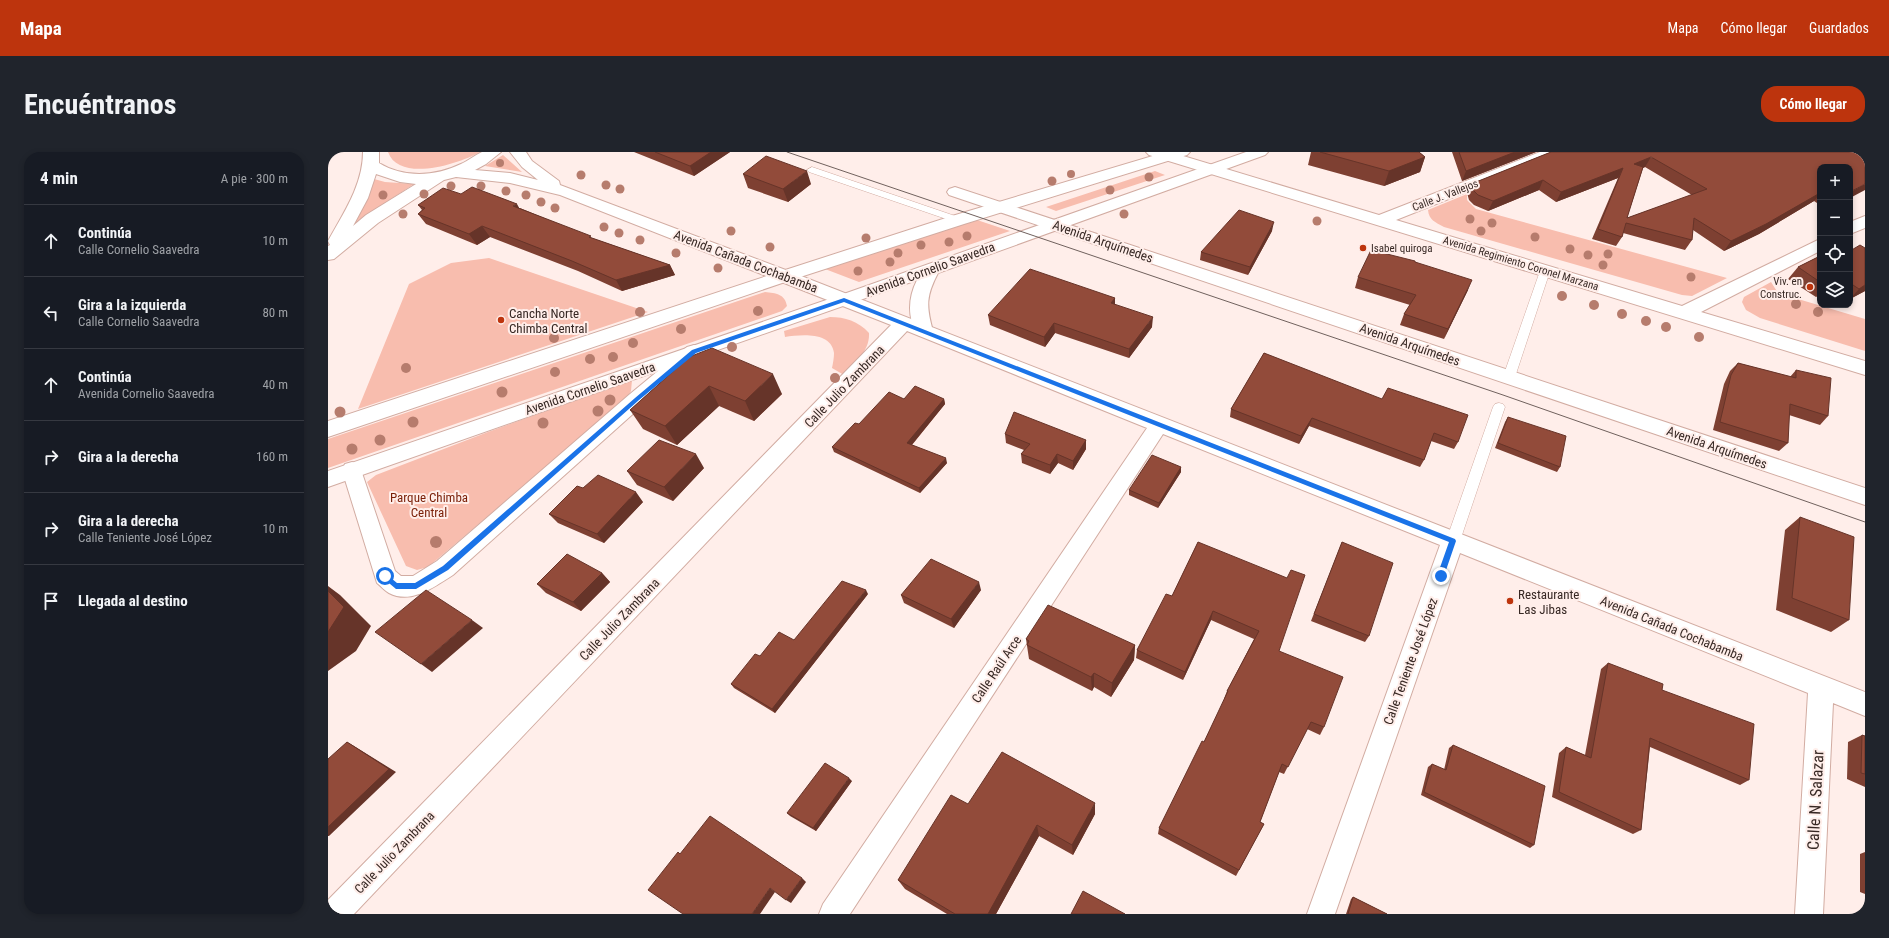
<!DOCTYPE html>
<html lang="es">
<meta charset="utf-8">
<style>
:root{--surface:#171b24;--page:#20242c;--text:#f1f3f6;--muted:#9ea1a6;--line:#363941;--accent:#bd340d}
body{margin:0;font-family:"Roboto Condensed",sans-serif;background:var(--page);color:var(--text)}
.controls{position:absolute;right:12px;top:12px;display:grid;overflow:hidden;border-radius:8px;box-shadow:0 2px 6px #0003}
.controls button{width:36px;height:36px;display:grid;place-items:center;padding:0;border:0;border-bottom:1px solid var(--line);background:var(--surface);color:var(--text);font:20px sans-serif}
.stop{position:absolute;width:12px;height:12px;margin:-9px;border:3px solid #1a73e8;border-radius:50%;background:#fff}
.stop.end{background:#1a73e8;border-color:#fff;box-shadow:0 1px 4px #0008}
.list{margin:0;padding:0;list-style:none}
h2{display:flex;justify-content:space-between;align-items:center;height:52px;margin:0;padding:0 16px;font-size:17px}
h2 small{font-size:13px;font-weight:400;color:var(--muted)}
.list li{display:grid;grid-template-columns:26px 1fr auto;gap:12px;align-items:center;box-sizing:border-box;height:72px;padding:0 16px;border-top:1px solid var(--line)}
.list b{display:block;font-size:15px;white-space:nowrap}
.list p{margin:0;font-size:13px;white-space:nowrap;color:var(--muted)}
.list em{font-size:13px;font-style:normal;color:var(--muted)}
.icon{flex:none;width:22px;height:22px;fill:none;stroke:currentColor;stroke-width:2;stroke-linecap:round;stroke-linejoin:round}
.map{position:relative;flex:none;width:1537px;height:762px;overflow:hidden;border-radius:16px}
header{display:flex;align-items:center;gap:24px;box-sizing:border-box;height:56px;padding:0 20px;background:var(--accent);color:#fff}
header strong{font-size:19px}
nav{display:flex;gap:22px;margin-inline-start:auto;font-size:14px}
.intro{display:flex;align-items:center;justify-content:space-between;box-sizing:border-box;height:96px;padding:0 24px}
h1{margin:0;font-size:28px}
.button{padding:10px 18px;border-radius:16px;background:var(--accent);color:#fff;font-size:14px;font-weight:700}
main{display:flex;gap:24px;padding:0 24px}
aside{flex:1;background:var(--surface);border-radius:16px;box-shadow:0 2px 6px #0003}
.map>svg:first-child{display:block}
.green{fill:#f8bdae}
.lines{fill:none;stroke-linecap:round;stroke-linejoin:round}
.lane-casing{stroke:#d2aca2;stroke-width:1}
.street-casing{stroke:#d2aca2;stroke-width:2}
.secondary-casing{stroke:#d2aca2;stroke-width:2}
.lane{fill:#fff;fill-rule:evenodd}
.street{fill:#fff;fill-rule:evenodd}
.secondary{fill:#fff;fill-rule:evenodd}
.tram{stroke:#70615d;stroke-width:1}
.tree{fill:#b67c6d}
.wall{fill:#7e4032;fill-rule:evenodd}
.shaded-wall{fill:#663429}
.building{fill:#924b3a;stroke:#663429;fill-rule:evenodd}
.route{fill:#1a73e8}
.poi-dot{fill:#bd340d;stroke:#ffeeea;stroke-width:1.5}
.labels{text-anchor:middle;stroke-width:4;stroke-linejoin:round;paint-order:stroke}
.far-street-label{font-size:11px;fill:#372824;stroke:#ffeeea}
.far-poi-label{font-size:11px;fill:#372824;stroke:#ffeeea;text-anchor:start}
.street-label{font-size:13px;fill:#372824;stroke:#ffeeea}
.poi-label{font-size:13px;fill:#372824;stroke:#ffeeea;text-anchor:start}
.park-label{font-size:13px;fill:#7a1f07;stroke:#ffeeea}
.near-street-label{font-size:16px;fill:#372824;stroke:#ffeeea}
</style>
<header>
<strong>Mapa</strong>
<nav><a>Mapa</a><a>Cómo llegar</a><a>Guardados</a></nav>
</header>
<div class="intro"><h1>Encuéntranos</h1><a class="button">Cómo llegar</a></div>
<main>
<aside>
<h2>4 min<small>A pie · 300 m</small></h2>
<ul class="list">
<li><svg class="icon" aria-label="ahead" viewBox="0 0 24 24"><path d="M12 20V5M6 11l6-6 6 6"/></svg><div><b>Continúa</b><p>Calle Cornelio Saavedra</p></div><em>10 m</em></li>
<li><svg class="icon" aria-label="left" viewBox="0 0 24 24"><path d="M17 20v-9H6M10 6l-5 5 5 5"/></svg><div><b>Gira a la izquierda</b><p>Calle Cornelio Saavedra</p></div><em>80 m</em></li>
<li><svg class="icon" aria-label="ahead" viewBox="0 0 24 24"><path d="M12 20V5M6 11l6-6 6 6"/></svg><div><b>Continúa</b><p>Avenida Cornelio Saavedra</p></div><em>40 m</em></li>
<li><svg class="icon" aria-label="right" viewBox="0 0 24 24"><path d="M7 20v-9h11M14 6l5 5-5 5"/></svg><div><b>Gira a la derecha</b></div><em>160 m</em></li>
<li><svg class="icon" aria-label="right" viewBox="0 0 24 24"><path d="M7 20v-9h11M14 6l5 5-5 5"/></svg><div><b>Gira a la derecha</b><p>Calle Teniente José López</p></div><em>10 m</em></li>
<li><svg class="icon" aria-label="arrive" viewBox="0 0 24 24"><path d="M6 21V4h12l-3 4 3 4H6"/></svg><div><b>Llegada al destino</b></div></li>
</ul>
</aside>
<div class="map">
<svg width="1537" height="762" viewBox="0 0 1537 762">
<rect width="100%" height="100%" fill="#ffeeea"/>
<path class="green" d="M60 0H152C131 12 71 31 60 0Z
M175 3 194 20 157 14Z
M827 19 837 23 728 59 718 55Z
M46 27 57 30 86 32 60 49 21 82Z
M1139 42V48L1148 57 1399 126 1364 144 1354 143 1116 75C1107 70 1101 68 1100 58Z
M646 67 682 79 531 130 497 117Z
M161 106 320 160 30 257 81 132 123 111Z
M1443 130 1450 141 1537 167V199L1432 166 1418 158 1414 150 1416 145Z
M437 140C448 141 457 142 459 154L454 159 0 316V287Z
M502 165C517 165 530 169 541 181 542 199 527 210 516 223L504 216C505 211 506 206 506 201 503 179 472 183 457 185L456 179Z
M304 228 303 239 298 247 100 415 89 418 78 414 39 330 48 323 160 280Z"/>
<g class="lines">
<g class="lane-casing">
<path id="lane" d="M484 15 633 66 635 68 630 71 627 70 481 20 479 18Z
M1217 116 1222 119 1187 225 1185 228H1177L1175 225 1212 119Z
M1171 251 1175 252 1177 255 1132 389 1130 393 1125 394 1120 393 1118 389 1165 255 1167 252Z"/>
</g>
<g class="street-casing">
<path id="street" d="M35 0H51V11C76 26 106 25 133 12 140 9 147 3 154 0 159 0 167 0 173 0L158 12 147 18 182 21 210 28 194 15 182 0H198L204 9 231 29 232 33 463 120 1537 540V564L1505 551 1495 762H1467L1480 541 1132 401 1007 762H979L1112 393 835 282 522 762H491L495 752 819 276 579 179 26 762H0V748L563 173 232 43 182 31 128 25 116 28 50 71 6 107 0 108V94L2 93 0 89C15 62 35 33 35 0ZM48 22 72 30 88 32 38 63 25 74 40 46Z
M818 0H842L1051 63 1212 0H1234L1231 3 1068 68 1354 154 1492 87V99L1373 160 1537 209V223L821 3Z
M627 35 1537 336V353L621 43 619 40 621 37Z
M1537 64V76L1522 82V70Z
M366 193 373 195 375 200 373 205 316 252 125 423C107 434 84 453 61 441 57 439 53 434 49 431L14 318 17 312 24 310 31 312 67 419 73 424H85L109 409 302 242 359 195Z"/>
</g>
<g class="secondary-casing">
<path id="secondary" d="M838 0H862L859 3 636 72 463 128 0 285V269L451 120 624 64Z
M918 0H940L937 3 610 121C598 144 598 154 605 179L602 183 596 185 590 183C579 166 580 146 589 128L0 335V319L510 144Z"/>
</g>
<use href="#lane" class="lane"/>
<use href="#street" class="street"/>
<use href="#secondary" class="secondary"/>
<path class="tram" d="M459 0 1175 243 1537 370"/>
</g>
<g class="tree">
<circle cx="172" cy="11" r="4"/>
<circle cx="743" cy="22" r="4"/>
<circle cx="253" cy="23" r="4.5"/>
<circle cx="821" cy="25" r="4.5"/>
<circle cx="724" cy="29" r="4.5"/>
<circle cx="278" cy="33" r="4.5"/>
<circle cx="123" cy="34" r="4.5"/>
<circle cx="153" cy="34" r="4.5"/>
<circle cx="292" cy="37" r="4.5"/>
<circle cx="782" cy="38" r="4.5"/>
<circle cx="178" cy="39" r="4.5"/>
<circle cx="96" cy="42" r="4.5"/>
<circle cx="55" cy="43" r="4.5"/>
<circle cx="198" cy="43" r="4.5"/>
<circle cx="213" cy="50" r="4.5"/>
<circle cx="227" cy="56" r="4.5"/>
<circle cx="75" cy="62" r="4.5"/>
<circle cx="796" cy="62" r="4.5"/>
<circle cx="1142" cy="67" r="4.5"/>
<circle cx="989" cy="69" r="4.5"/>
<circle cx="1164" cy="71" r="4.5"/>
<circle cx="276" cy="75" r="4.5"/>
<circle cx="403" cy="79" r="4.5"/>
<circle cx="1153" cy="79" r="4.5"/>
<circle cx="291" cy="81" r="4.5"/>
<circle cx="639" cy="84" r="4.5"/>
<circle cx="1207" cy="85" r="4.5"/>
<circle cx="538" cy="86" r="4.5"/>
<circle cx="312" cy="88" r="4.5"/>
<circle cx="621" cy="90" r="4.5"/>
<circle cx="593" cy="93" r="4.5"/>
<circle cx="442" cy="95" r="4.5"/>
<circle cx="1242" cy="97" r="4.5"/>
<circle cx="348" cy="101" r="4.5"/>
<circle cx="570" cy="101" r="4.5"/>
<circle cx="1280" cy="102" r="4.5"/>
<circle cx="1260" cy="103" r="4.5"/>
<circle cx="562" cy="110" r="4.5"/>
<circle cx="1275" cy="113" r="4.5"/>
<circle cx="390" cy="116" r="4.5"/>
<circle cx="530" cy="119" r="4.5"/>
<circle cx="1363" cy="125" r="4.5"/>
<circle cx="1234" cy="144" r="5"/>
<circle cx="1468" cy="152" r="5"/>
<circle cx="1266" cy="153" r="5"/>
<circle cx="430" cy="159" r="5"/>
<circle cx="312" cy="160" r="5"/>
<circle cx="1490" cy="160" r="5"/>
<circle cx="1294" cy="162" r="5"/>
<circle cx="1318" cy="169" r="5"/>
<circle cx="1338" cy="175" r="5"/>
<circle cx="353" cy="177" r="5"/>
<circle cx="1371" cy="185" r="5"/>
<circle cx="226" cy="186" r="5"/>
<circle cx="305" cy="191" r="5"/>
<circle cx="404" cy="195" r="5"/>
<circle cx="285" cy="205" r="5"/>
<circle cx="262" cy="207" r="5"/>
<circle cx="78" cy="216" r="5"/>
<circle cx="227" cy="220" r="5"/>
<circle cx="507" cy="226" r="5"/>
<circle cx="174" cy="240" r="5.5"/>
<circle cx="282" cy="248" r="5.5"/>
<circle cx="270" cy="259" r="5.5"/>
<circle cx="12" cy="260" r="5.5"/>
<circle cx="85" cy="270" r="5.5"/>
<circle cx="215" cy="271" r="5.5"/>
<circle cx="52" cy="288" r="5.5"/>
<circle cx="24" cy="297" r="5.5"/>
<circle cx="108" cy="390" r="6"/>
</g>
<path class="wall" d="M306 0H402L366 24Z
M983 0H1091L1097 5 1092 20 1056 34 980 13Z
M1124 0H1208L1134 29Z
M1223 0 1492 15V53L1486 49 1431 82 1396 99 1365 78 1364 88 1357 98 1295 81 1294 85 1288 94 1264 87 1290 26 1228 50 1211 38 1160 59 1146 53 1141 48 1139 41 1143 32ZM1317 15 1364 43 1299 66 1315 16Z
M415 22 483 32 460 50 420 36Z
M90 53 192 56 264 86 342 113 347 123 294 139 250 119 162 85 149 93 98 72 90 62 94 58Z
M944 79 920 123 872 108 873 100Z
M1537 96V139L1522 147V99Z
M1492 104V143L1488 145 1460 127 1470 115Z
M1087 110 1140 138 1116 187 1072 173 1076 162 1082 153 1027 136 1030 125Z
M787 146V153L824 175 801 206 727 181 717 195 662 173 660 163Z
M936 201 1130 290 1126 297 1103 289 1096 308 1092 315 981 274 971 292 902 265 903 257Z
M361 205 454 242 426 269 391 254 349 293 315 277 302 258Z
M1410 211 1462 225 1468 218 1500 264 1492 273 1461 263 1460 291 1451 299 1385 278 1396 232 1402 219Z
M576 247H616L617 252 584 293 619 311 592 341 506 300 504 295 531 272Z
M1180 265 1232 315 1229 320 1167 296 1177 270Z
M677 282 758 288V297L745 318 730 311 722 322 694 311 693 302 696 298 678 291Z
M853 315V320L830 356 801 343V338Z
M376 316 345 349 309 333 299 319Z
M255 336 315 350 276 391 230 371 221 362Z
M1472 365 1521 468 1503 480 1448 458 1457 378Z
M870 390 951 499 996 575 992 583 979 577 956 622 951 620 932 670 936 672 908 724 830 682 831 676 876 590 897 547H896L899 539 926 487 883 468 855 528 808 506 809 498 844 444Z
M1014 390 1041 484 1037 490 983 469Z
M274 421 282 430 253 459 218 441 209 432Z
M653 438 626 476 576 451 573 443Z
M540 442 447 561 406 536 403 532 432 504 466 488Z
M698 487 807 493 806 508 783 545 766 535 764 539 701 507Z
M1280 511 1334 538 1421 628 1412 633 1322 595 1313 678 1305 682 1224 645 1231 601 1238 595 1257 603 1273 517Z
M1534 583 1537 584V635L1519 627 1520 590Z
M1125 593 1206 693 1202 696 1093 643 1100 615 1104 612 1116 618 1121 596Z
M524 629 488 679 462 664 459 661Z
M640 652 767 662 745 703 711 684 668 762H619L577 737 570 728Z
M1537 700V742L1532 740V702Z
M1025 745 1059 762H1018L1023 747Z"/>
<path class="shaded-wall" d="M383 0H402L366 24 362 14Z
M1187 0H1208L1134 29 1138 19Z
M1097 5 1092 20 1056 34 1061 19Z
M1323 5 1317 15 1300 22 1306 12Z
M1295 16 1290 26 1228 50 1233 40Z
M479 19 483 32 460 50 455 37Z
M1215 28 1211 38 1160 59 1165 49Z
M1537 32V38L1522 46V40Z
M1492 41V42L1486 49 1431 82 1396 99 1403 89Z
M189 52 195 63 185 54Z
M946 70 944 79 920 123 922 115Z
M154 74 162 85 149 93 141 82Z
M342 113 347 123 294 139 288 128Z
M1144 128 1140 138 1116 187 1120 177Z
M1537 133V139L1522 147 1531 137Z
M787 146V156L783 151Z
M825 165 824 175 801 206V197Z
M726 171 727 181 717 195 716 185Z
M445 222 454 242 426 269 417 249Z
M381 234 391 254 349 293 337 274Z
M616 247 617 252 581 296 579 291Z
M984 266 981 274 971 292 973 284Z
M758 288V297L745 318V309Z
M368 302 376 316 345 349 336 335Z
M729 302 730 311 722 322V313Z
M618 306 619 311 592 341 591 336Z
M853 315V320L830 356 831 351Z
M308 340 315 350 276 391 269 382Z
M274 421 282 430 253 459 245 450Z
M651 430 653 438 626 476 623 467Z
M0 434 12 443 43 474 28 499 0 519Z
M538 438 540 442 447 561 444 557Z
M885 459 883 468 855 528 857 520Z
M144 468 155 476 104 520 93 512Z
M807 493 806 508 783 545 784 531Z
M766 521V535L764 539 763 525Z
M19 590 26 594 68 620 1 684H0V675Z
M521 626 524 629 488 679 485 676Z
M767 651V662L745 703 744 693Z
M709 673 711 684 668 762H660Z
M474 726 478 730 463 751 458 748Z
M442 736 447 740 432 762H424Z"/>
<path class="building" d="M327 0H383L362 14Z
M992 0H1091L1097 5 1061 19Z
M1131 0H1187L1138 19Z
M1223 0H1537V32L1522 40V15H1492V41L1438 72 1403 89 1366 66 1364 88 1298 71 1294 85 1270 77 1295 16 1233 40 1215 28 1165 49 1150 43 1145 38 1143 32ZM1323 5 1379 37 1299 66 1315 15 1306 12Z
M438 4 479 19 455 37 415 22Z
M144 35 189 52 185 54 263 84 261 85 342 113 288 128 244 109 154 74 141 82 90 62 97 56 90 53 115 36 133 42Z
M911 58 946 70 922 115 873 100Z
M1532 93 1537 96V133L1531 137 1522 131V99Z
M1043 98 1087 109V110L1144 128 1120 177 1076 162 1088 143 1030 125Z
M1492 104V130L1470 115Z
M702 117 787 146 783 151 825 165 801 197 726 171 716 185 660 163Z
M384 196 445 222 417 249 381 234 337 274 302 258 361 205Z
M936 201 1054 247 1060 236 1140 263 1130 290 1106 281 1096 308 984 266 973 284 903 257Z
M1410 211 1468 226V218L1503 226 1500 264 1462 252 1460 291 1392 270 1403 223Z
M587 234 616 247 579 291 618 306 591 336 504 295 527 271 531 272 561 240 576 247Z
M686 260 758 288 745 309 729 302 722 313 693 302 702 292 677 282Z
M1180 265 1238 284 1232 315 1170 291Z
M331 288 368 302 336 335 299 319Z
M824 303 853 315 831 351 801 338Z
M270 323 308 340 269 382 221 362 249 334 255 336Z
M1472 365 1526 385 1521 468 1464 446Z
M870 390 959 426 963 418 977 423 951 499 1015 525 996 575 983 570 960 615 954 612 932 670 936 672 911 718 831 676 874 589 876 590 900 539H899L931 479 885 459 857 520 809 498 838 442 844 444Z
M1014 390 1065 411 1041 484 986 462Z
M239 402 274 421 245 450 209 432Z
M603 407 651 430 623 467 573 443Z
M514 429 538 438 444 557 403 532 427 502 432 504 451 480 466 488Z
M98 438 144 468 93 512 47 480Z
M0 439 16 455 0 480Z
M720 453 807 493 784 531 766 521 763 525 699 493 701 489 698 487Z
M1280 511 1335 532 1334 538 1426 572 1421 628 1322 586 1313 678 1231 640 1238 595 1263 606Z
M1534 583 1537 584V622L1533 621Z
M19 590 61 617 0 675V607Z
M1125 593 1217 634 1206 693 1096 640 1104 612 1118 618Z
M674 600 767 651 744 693 709 673 660 762H627L570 728 623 643 640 652Z
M497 611 521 626 485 676 459 661Z
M382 664 474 726 458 748 442 736 424 762H355L320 738 350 700 352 702Z
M755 739 797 762H743Z
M1025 745 1059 762H1020Z"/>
<path class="route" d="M516 146 1127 387 1128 389 1116 424 1113 427 1109 424 1121 390 516 150 368 201 311 248 120 418 88 437H68L55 426V422L57 421 69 431H87L115 414 307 246 364 198Z"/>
<g class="poi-dot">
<circle cx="1035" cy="96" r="4"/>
<circle cx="1482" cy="135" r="4"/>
<circle cx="173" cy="168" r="4"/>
<circle cx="1182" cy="449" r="4"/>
</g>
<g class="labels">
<g class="far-street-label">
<text transform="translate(1117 43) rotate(-21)" y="4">Calle J. Vallejos</text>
<text transform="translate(1193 111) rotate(17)" y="4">Avenida Regimiento Coronel Marzana</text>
</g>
<g class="far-poi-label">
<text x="1043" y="100">Isabel quiroga</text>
<text x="1474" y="133" text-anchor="end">Viv. en<tspan x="1474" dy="13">Construc.</tspan></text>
</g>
<g class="street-label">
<text transform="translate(775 89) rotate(19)" y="5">Avenida Arquímedes</text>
<text transform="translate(418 109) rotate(21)" y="5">Avenida Cañada Cochabamba</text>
<text transform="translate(602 117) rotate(-20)" y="5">Avenida Cornelio Saavedra</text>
<text transform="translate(1082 192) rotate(19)" y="5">Avenida Arquímedes</text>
<text transform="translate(516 234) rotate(-46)" y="5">Calle Julio Zambrana</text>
<text transform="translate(262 236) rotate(-19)" y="5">Avenida Cornelio Saavedra</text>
<text transform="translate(1389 295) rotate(19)" y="5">Avenida Arquímedes</text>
<text transform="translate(291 467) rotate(-46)" y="5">Calle Julio Zambrana</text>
<text transform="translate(1344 476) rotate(22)" y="5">Avenida Cañada Cochabamba</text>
<text transform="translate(1082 509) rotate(-70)" y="5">Calle Teniente José López</text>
<text transform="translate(668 517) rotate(-56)" y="5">Calle Raúl Arce</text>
<text transform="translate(66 700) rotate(-46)" y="5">Calle Julio Zambrana</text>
</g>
<g class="poi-label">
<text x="181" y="166">Cancha Norte<tspan x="181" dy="15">Chimba Central</tspan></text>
<text x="1190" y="447">Restaurante<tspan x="1190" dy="15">Las Jibas</tspan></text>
</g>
<g class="park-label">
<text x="101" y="350">Parque Chimba<tspan x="101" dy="15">Central</tspan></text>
</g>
<g class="near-street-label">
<text transform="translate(1487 648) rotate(-87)" y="6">Calle N. Salazar</text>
</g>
</g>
</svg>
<div class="controls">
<button>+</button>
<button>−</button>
<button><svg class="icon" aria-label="locate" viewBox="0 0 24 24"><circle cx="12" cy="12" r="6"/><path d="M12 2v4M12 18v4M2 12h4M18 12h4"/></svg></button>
<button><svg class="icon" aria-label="layers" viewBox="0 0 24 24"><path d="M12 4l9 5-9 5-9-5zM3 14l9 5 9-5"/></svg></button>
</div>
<div class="stop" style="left:57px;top:424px"></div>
<div class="stop end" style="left:1113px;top:424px"></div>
</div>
</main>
